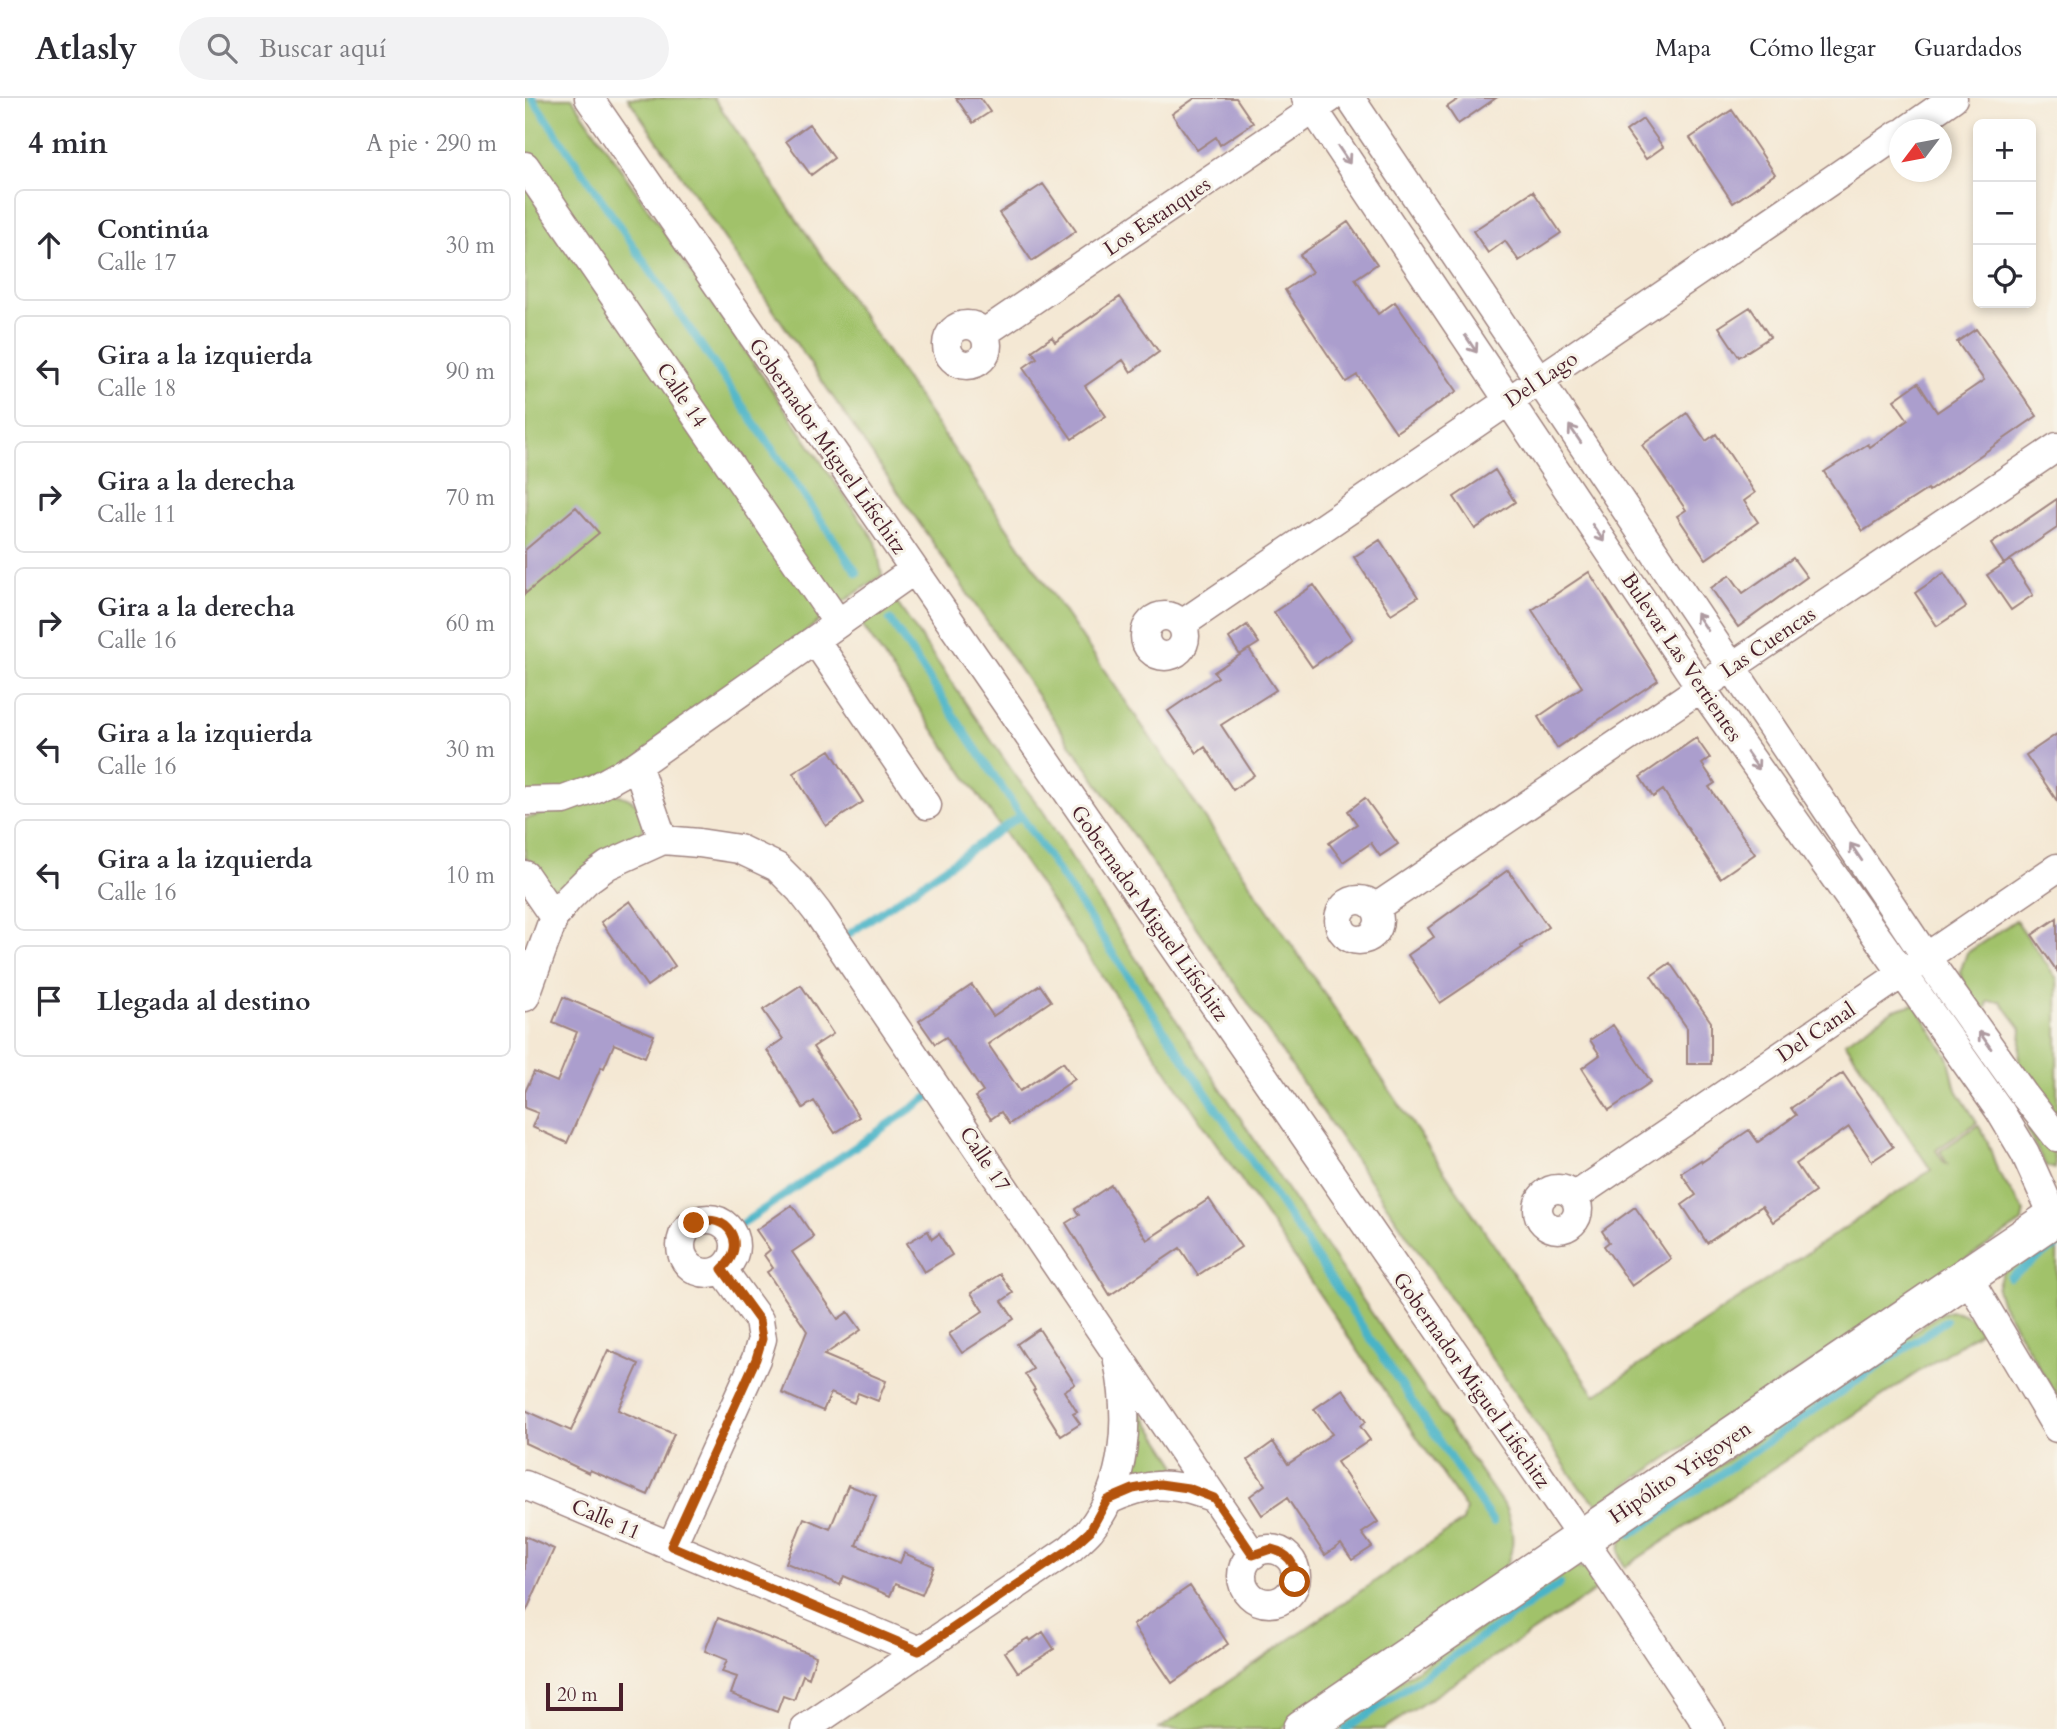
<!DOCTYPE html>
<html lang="es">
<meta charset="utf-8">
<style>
:root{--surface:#fff;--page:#f2f2f3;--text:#2b2b33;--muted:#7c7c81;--line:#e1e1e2}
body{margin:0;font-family:Cardo,serif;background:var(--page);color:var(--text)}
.controls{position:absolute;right:21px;top:21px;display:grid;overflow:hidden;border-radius:10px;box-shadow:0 4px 10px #0003}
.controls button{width:63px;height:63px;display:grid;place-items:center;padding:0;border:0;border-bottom:2px solid var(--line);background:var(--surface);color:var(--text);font:35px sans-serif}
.compass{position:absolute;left:1364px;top:21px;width:63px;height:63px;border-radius:50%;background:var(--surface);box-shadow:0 4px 10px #0003;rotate:238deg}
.scale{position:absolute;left:21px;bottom:18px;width:77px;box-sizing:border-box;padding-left:7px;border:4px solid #4a1f2b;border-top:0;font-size:19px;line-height:24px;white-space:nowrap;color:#4a1f2b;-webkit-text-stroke:5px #f7f3e8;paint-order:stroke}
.stop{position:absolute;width:21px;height:21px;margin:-16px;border:5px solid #b45309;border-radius:50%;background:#fff}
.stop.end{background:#b45309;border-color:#fff;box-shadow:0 2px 7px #0008}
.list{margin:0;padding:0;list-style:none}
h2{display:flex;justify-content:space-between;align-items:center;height:91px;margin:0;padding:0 28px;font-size:30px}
h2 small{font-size:23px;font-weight:400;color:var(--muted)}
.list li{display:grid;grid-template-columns:46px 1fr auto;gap:21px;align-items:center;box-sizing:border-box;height:112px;margin:0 14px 14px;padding:0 14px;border:2px solid var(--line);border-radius:10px}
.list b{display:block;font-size:26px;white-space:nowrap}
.list p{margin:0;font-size:23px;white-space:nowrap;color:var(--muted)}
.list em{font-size:23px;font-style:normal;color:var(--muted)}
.icon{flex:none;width:38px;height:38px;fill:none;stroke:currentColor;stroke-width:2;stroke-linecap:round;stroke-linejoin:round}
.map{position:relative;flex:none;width:1532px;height:1631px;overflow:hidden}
header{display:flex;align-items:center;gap:42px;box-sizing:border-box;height:98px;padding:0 35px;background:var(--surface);border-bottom:2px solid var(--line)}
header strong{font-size:33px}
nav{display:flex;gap:38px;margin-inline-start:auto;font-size:24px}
.search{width:490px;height:63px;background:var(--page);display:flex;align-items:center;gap:18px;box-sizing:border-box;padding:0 24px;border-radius:38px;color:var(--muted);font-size:26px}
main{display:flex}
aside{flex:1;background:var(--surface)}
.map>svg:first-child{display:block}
.green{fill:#a1c26b;stroke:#76704b;stroke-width:2}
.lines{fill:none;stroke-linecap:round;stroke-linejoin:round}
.stream{stroke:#4ab4c7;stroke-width:8}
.building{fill:#ab9ecd}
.street-casing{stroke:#9f8480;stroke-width:31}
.secondary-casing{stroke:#9f8480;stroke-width:41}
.street{stroke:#fff;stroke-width:28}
.secondary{stroke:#fff;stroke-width:38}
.oneway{stroke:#ae9aa0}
.route{stroke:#b45309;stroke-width:9}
.labels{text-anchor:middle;stroke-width:6;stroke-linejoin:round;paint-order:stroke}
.street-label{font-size:21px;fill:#4a1f2b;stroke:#f7f3e8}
</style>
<header>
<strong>Atlasly</strong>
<div class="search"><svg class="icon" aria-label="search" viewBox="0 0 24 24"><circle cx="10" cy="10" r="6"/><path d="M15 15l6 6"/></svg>Buscar aquí</div>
<nav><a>Mapa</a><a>Cómo llegar</a><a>Guardados</a></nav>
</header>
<main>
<aside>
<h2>4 min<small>A pie · 290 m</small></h2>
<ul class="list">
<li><svg class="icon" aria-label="ahead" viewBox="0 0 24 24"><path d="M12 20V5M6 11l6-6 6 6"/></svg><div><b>Continúa</b><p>Calle 17</p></div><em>30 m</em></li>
<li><svg class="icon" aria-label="left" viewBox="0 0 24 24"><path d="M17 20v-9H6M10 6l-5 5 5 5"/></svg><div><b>Gira a la izquierda</b><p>Calle 18</p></div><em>90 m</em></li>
<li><svg class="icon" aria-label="right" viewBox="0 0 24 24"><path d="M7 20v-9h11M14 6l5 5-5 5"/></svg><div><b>Gira a la derecha</b><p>Calle 11</p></div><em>70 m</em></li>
<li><svg class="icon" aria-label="right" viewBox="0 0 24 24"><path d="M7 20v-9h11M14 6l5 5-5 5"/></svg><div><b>Gira a la derecha</b><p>Calle 16</p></div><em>60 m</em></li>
<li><svg class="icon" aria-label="left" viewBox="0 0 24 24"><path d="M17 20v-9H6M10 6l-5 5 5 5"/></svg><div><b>Gira a la izquierda</b><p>Calle 16</p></div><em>30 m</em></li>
<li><svg class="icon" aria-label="left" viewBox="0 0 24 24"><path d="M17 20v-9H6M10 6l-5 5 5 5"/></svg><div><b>Gira a la izquierda</b><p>Calle 16</p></div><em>10 m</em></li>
<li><svg class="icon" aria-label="arrive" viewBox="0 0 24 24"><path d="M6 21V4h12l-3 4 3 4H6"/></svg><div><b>Llegada al destino</b></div></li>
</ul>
</aside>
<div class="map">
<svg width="1532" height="1631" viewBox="0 0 1532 1631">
<rect width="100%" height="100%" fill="#f7f3e8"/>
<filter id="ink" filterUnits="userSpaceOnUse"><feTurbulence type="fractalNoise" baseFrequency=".0143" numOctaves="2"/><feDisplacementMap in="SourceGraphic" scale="14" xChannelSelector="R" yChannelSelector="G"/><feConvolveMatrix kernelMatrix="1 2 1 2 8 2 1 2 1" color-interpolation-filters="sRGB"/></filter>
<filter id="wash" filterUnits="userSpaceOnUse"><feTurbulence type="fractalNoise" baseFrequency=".00686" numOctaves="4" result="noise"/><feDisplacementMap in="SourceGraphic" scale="28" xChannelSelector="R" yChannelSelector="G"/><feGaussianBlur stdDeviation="1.57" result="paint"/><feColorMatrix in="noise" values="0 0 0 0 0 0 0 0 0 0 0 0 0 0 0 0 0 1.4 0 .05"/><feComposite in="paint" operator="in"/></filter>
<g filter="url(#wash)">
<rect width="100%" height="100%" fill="#f4e8d4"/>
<path class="green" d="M0 0H47L351 444 357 477 321 502 112 667 0 703Z
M103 0H189L779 865 1070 1297 1406 1072 1320 944 1369 912 1390 906 1424 961 1430 989 1452 1024 1411 1052 1419 1065 1422 1066 1415 1053 1453 1027 1462 1042 1473 1074 1499 1113 1497 1124 1073 1406 1056 1391Z
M370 502 490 677 518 713 572 801 761 1090 981 1411C993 1443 988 1459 970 1486L756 1631H634L938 1423 941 1411 335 524Z
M86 695C112 700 129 716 113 742L33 791 22 788 0 758V721Z
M1491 822 1532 881V1023L1511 988 1493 972 1497 932 1475 903H1463L1459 919 1441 892 1435 874 1442 855Z
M1511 1027C1522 1040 1532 1054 1530 1071L1521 1068 1501 1031Z
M1532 1132V1300L1476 1204 1472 1191 1477 1175Z
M1427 1213C1442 1215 1448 1221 1455 1233L1100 1469C1090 1452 1095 1446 1103 1430L1416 1215Z
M617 1314 652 1368 650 1371 618 1374 611 1378 604 1373 612 1316Z
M1048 1469 1061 1470 1076 1489 859 1631H802Z"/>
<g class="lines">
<path class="stream" d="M7 0 332 475
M365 522 968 1424
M318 840 495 718
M211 1130 408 996
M1485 1179 1532 1147
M1106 1437 1420 1223
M821 1631 1035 1486"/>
</g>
<g id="blocks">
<path class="building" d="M431 0H455L465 14 448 25Z
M670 0H711L728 25 695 47 691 39 672 52 647 16Z
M935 0H971L933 26 922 9Z
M1207 12 1250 76 1208 105 1165 40Z
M1118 21 1138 49 1121 61 1101 33Z
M284 26 309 60 286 77 261 43Z
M518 86 551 133 507 163 474 115Z
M1008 93 1036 135 994 163 980 143 963 155 948 133Z
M823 124 852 166 830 181 853 216 870 204 932 293 871 334 832 277 821 284 760 192 787 174 775 157Z
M595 199 634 254 606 274 598 262 560 288 581 318 547 341 498 270 512 260 507 253 527 239 530 244Z
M1225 209 1245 239 1214 259 1194 229Z
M1451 231 1512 318 1404 393 1403 391 1338 433 1299 374 1343 346 1345 349 1383 322 1369 302 1393 285 1412 314 1459 282 1432 244Z
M1162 315 1181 343 1191 336 1230 395 1219 403 1233 424 1181 461 1152 418 1161 412 1117 347Z
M970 372 990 404 950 431 929 399Z
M1532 401V430L1479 466 1466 446Z
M51 409 74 435 0 496V452Z
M855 442 893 499 866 516 829 459Z
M1268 460 1282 479 1213 529 1186 490 1205 477 1218 495Z
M1485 462 1508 497 1486 512 1462 477Z
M1064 474 1133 582 1032 650 1013 619 1057 589 1007 512Z
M1419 475 1441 509 1412 528 1390 495Z
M789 487 827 541 787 569 749 514Z
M722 527 734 545 715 557 704 540Z
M724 551 751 592 696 627 729 677 708 692 680 649 672 655 643 613 693 579 689 574Z
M1532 636V703L1501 657Z
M1171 640 1185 660 1177 666 1190 685 1184 689 1230 756 1195 780 1138 692 1128 699 1115 679Z
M305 652 338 704 301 728 268 675Z
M840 700 873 746 855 758 846 745 818 764 804 745 832 726 823 713Z
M983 772 1023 829 996 848 997 850 915 905 883 857 909 839 903 830Z
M105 803 150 868 122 888 76 824Z
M1532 820V873L1507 837Z
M1145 865 1186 924V966H1162V930L1126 878Z
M276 887 308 936 288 949 334 1019 310 1035 289 1003 278 1010 242 952 258 941 238 912Z
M447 887 468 918 515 887 526 903 463 946 495 993 538 964 550 981 484 1026 476 1014 466 1021 450 999 458 994 421 939 410 946 394 923Z
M38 899 129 937 120 959 89 946 79 970 76 969 42 1045 7 1029 13 1015 0 1010V994L9 974 32 984 52 934 28 924Z
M1088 927 1126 984 1084 1012 1057 970 1075 957 1065 942Z
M1318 975 1368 1049 1347 1063 1324 1029 1271 1066 1290 1094 1248 1124 1237 1108 1182 1145 1157 1107 1171 1097 1156 1075 1176 1062 1177 1064 1224 1032 1233 1044 1271 1017 1266 1010Z
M586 1087 622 1142 684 1101 716 1149 673 1177 655 1150 585 1197 541 1125 554 1117 550 1111Z
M267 1107 289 1139 267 1154 313 1221 323 1214 336 1232 299 1257 361 1283 353 1303 333 1295 329 1305 306 1295 298 1313 257 1295 282 1233 242 1174 248 1170 239 1157 245 1152 231 1132Z
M1110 1109 1146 1161 1107 1188 1079 1148 1084 1144 1077 1133Z
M403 1133 407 1141 414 1136 427 1157 399 1174 382 1145Z
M475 1176 488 1195 477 1203 489 1221 437 1255 424 1236 458 1213 446 1195Z
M514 1231 550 1286 539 1293 552 1314 548 1316 555 1326 536 1338 508 1293 510 1291 500 1276 508 1271 492 1246Z
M83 1252 114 1266 93 1312 149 1336 123 1397 65 1372 64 1375 0 1345V1312L46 1333Z
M818 1291 841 1324 835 1328 845 1342 812 1364 853 1424 837 1435 847 1449 827 1462 816 1446 800 1457 762 1400 737 1417 725 1398 740 1387 723 1362 748 1344 763 1366 807 1336 789 1311Z
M323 1387 351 1398 331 1447 375 1465 379 1455 409 1468 397 1497 370 1486 365 1498 319 1478 315 1487 261 1465 279 1420 305 1431Z
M0 1438 29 1451 0 1516Z
M665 1488 703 1546 647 1585 608 1527Z
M193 1520 291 1558 284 1580 278 1577 269 1602 258 1598 252 1614 206 1596 212 1579 197 1574 202 1562 180 1553Z
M518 1534 529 1551 493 1574 480 1554 503 1540 505 1543Z"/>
</g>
</g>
<g filter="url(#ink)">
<use href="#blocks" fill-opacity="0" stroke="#9f8480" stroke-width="2"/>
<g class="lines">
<g class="street-casing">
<path id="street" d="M64 0 1084 1479 1185 1631
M781 0 1176 590 1475 1013 1500 1055 1529 1119
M825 0 1401 859 1499 997 1532 1039
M1382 32 1428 0
M0 68 313 525
M422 247a20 20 0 1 1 40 0a20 20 0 1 1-40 0Z
M459 235 804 1
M620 538a20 20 0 1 1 40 0a20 20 0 1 1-40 0Z
M657 526 1374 36
M290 542 402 707
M112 667 138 742
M0 703 39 702 69 691 112 667 389 472
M0 777 29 819
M814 822a20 20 0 1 1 40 0a20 20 0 1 1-40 0Z
M850 810 1532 349
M0 899 29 819 43 801 61 783 83 767 138 742 174 745 214 751 252 769 275 792 293 815 728 1457
M1013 1111a20 20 0 1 1 40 0a20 20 0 1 1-40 0Z
M1049 1099 1532 770
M156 1148a27 27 0 1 1 54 0a27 27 0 1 1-54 0Z
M1442 1178 1532 1330
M0 1387 395 1553
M582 1403C625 1383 645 1383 689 1400
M146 1449 231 1261 237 1241 234 1222 197 1171
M717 1478a27 27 0 1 1 54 0a27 27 0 1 1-54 0Z
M280 1631 545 1451C551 1445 559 1439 565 1432 602 1385 605 1319 593 1263"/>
</g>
<g class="secondary-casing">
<path id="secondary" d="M777 1631 1532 1117"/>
</g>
<use href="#street" class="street"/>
<use href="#secondary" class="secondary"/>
</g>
<defs><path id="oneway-shaft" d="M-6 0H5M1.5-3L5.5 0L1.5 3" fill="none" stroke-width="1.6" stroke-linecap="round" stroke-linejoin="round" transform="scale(1.75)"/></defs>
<g class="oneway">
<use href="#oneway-shaft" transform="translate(819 57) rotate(56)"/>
<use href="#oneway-shaft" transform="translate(946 246) rotate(56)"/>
<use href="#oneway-shaft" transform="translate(1050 336) rotate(-124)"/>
<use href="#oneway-shaft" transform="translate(1073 435) rotate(56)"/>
<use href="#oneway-shaft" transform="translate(1177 524) rotate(-124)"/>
<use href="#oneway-shaft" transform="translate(1228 663) rotate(55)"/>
<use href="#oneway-shaft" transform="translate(1331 754) rotate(-124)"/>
<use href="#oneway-shaft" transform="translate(1460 942) rotate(-125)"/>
</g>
</g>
<g class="lines" filter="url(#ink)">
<path class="route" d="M169 1125C203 1112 224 1147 197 1171L234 1222 237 1241 231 1261 146 1448 394 1553 545 1451 565 1433 582 1402 608 1391 635 1386 663 1390 689 1400 728 1457 746 1451C763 1455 772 1466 770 1484"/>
</g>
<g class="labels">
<g class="street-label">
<text transform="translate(632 118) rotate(-34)" y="7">Los Estanques</text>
<text transform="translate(1016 281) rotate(-34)" y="7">Del Lago</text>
<text transform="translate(157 297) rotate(56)" y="7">Calle 14</text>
<text transform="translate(303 348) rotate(55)" y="7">Gobernador Miguel Lifschitz</text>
<text transform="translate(1243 544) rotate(-34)" y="7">Las Cuencas</text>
<text transform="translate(1157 559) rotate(56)" y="7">Bulevar Las Vertientes</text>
<text transform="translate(625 815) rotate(55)" y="7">Gobernador Miguel Lifschitz</text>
<text transform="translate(1291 934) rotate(-34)" y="7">Del Canal</text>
<text transform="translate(460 1061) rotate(56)" y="7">Calle 17</text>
<text transform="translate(947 1282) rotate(55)" y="7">Gobernador Miguel Lifschitz</text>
<text transform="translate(1155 1374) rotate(-34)" y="7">Hipólito Yrigoyen</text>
<text transform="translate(81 1421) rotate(23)" y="7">Calle 11</text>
</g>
</g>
</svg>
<div class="controls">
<button>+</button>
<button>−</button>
<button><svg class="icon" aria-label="locate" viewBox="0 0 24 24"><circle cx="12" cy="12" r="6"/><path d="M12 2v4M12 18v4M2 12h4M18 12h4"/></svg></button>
</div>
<svg class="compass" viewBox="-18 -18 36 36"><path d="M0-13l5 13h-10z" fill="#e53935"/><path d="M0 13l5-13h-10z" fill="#7c7c81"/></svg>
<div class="scale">20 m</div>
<div class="stop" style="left:770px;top:1484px"></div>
<div class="stop end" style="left:169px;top:1125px"></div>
</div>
</main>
